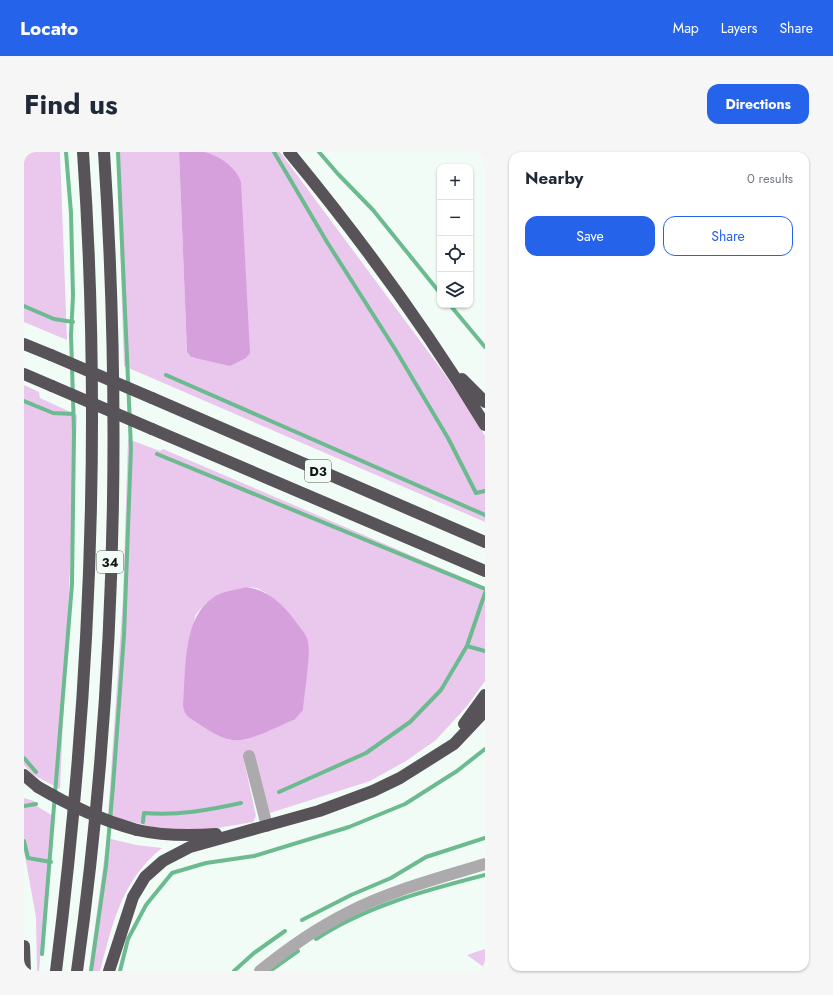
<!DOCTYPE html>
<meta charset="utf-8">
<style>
:root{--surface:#fff;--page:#f6f6f7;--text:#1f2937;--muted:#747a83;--line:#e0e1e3;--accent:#2563eb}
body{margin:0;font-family:Jost,sans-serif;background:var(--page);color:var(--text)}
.controls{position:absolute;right:12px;top:12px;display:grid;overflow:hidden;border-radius:8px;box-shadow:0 1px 3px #0004}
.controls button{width:36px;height:36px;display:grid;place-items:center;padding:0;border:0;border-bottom:1px solid var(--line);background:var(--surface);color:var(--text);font:20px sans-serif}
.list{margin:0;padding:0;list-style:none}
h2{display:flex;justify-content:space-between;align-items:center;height:52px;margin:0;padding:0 16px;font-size:17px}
h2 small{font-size:13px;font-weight:400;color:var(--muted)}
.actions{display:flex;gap:8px;padding:12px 16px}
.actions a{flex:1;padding:9px 0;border:1px solid var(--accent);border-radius:12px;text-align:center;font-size:14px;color:var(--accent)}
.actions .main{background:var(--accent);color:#fff}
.icon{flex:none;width:22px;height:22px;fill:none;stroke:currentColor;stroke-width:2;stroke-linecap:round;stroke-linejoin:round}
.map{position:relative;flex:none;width:461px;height:819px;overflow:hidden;border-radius:12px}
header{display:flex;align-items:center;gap:24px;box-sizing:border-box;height:56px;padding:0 20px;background:var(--accent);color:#fff}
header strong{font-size:19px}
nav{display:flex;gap:22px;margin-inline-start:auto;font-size:14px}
.intro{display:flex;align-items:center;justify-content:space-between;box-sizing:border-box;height:96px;padding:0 24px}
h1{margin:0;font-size:28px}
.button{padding:10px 18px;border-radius:12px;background:var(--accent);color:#fff;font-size:14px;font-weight:700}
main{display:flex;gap:24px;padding:0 24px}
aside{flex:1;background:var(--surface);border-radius:12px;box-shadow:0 1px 3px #0004}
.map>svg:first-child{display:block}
.green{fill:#eac7ed;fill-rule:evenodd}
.forest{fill:#d6a0dc}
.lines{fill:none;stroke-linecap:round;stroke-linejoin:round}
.stream{stroke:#6cba8f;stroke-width:4}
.minor{stroke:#adaaad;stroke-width:12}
.highway{stroke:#585259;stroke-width:12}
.highway-bridge{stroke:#585259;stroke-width:12}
.labels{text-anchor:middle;stroke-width:4;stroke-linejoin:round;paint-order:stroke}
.shield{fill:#f2fcf6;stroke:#565b58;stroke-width:1}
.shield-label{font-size:13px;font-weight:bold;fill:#131614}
</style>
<header>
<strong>Locato</strong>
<nav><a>Map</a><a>Layers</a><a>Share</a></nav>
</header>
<div class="intro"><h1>Find us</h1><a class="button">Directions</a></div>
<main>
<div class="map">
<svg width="461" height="819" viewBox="0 0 461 819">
<rect width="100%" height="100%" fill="#f2fcf6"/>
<path class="green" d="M0 0H36L43 188 0 170Z
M93 0H155L163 200 167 205 170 206 207 14 180 0H256L417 217 447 260 461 284V370L100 214Z
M0 233 15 240 16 246 53 263 36 637 8 622 0 613Z
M104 287 136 299 139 297 461 435V529L443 554 412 588 382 609 346 629 246 661 229 601 219 604 232 664 229 670 188 677H137L84 664 99 446ZM222 435 233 436 242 441 270 568C254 574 224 590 208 588 193 586 177 573 164 565L161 561 171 464C186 443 199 442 222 435Z
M0 646 10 649 11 653 29 664 15 819H13L12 765 0 699Z
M83 686 112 693 138 696C97 729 89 771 76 819H65Z
M461 797V816L443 803Z"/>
<path class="forest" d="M155 0C162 0 173 0 180 0 196 4 212 15 217 30L226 201 222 206 206 214 167 205 163 200Z
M222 435C246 438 262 456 275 474 279 479 283 484 284 490 287 503 280 542 279 558L270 568C254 574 224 591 208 588 193 586 177 573 164 565L161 561 159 554C162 519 158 465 190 445 199 439 212 438 222 435Z"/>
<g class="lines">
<path class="stream" d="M250 0 303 90 371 197 424 286 452 341 461 339
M295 0 314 22 349 58 416 141
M426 153 461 195
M0 154 30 167 49 170
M142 223 461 363
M0 249 29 261 49 262
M133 302 461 437
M461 441 443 494 461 499
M0 606 12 620
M255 640 342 601 386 570 417 538 443 494
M0 654 12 652
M119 670 120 661C153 664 185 658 217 651
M0 689 4 706 27 710
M278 768 327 743 367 726 402 705 461 686
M292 787C342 754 403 738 461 723
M18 802 48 432 50 279 47 183 49 144 47 61 42 0
M67 819 82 714 89 634 100 483 107 296 94 0
M96 819 104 787 122 753 148 721 182 711 230 704 325 675 381 652 433 619 461 597
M210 819 230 801 261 779
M246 819 274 799"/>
<path class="minor" d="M225 604 243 674
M236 819C264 796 293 776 325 760 368 738 416 726 461 712"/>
<path class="highway" d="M265 0C336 86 403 178 461 273
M0 192 27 203
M0 222 28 234
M438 227 461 250
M128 246 461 390
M128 277 461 419
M440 572 461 543
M0 623 14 635
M113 678C140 684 165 684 192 682
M0 794 1 819
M32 819C66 548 78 273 59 0
M53 819C91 548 98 272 80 0
M85 819 109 745 121 725 139 709 166 695 295 659 349 639 376 626 430 592 461 559"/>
<path class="highway-bridge" d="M27 203 128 246
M28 234 128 277
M14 635C46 654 77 668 113 678"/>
</g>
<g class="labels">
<g class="shield">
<rect x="281" y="308" width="26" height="22" rx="3"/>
<rect x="73" y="399" width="26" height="22" rx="3"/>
</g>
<g class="shield-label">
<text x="294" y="324">D3</text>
<text x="86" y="415">34</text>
</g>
</g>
</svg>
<div class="controls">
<button>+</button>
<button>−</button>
<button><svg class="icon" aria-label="locate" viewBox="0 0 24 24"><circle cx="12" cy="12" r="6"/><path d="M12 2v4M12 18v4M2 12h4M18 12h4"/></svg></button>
<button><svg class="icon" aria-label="layers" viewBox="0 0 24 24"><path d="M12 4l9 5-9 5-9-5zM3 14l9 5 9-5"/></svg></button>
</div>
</div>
<aside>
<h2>Nearby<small>0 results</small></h2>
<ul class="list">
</ul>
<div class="actions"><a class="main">Save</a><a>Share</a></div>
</aside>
</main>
